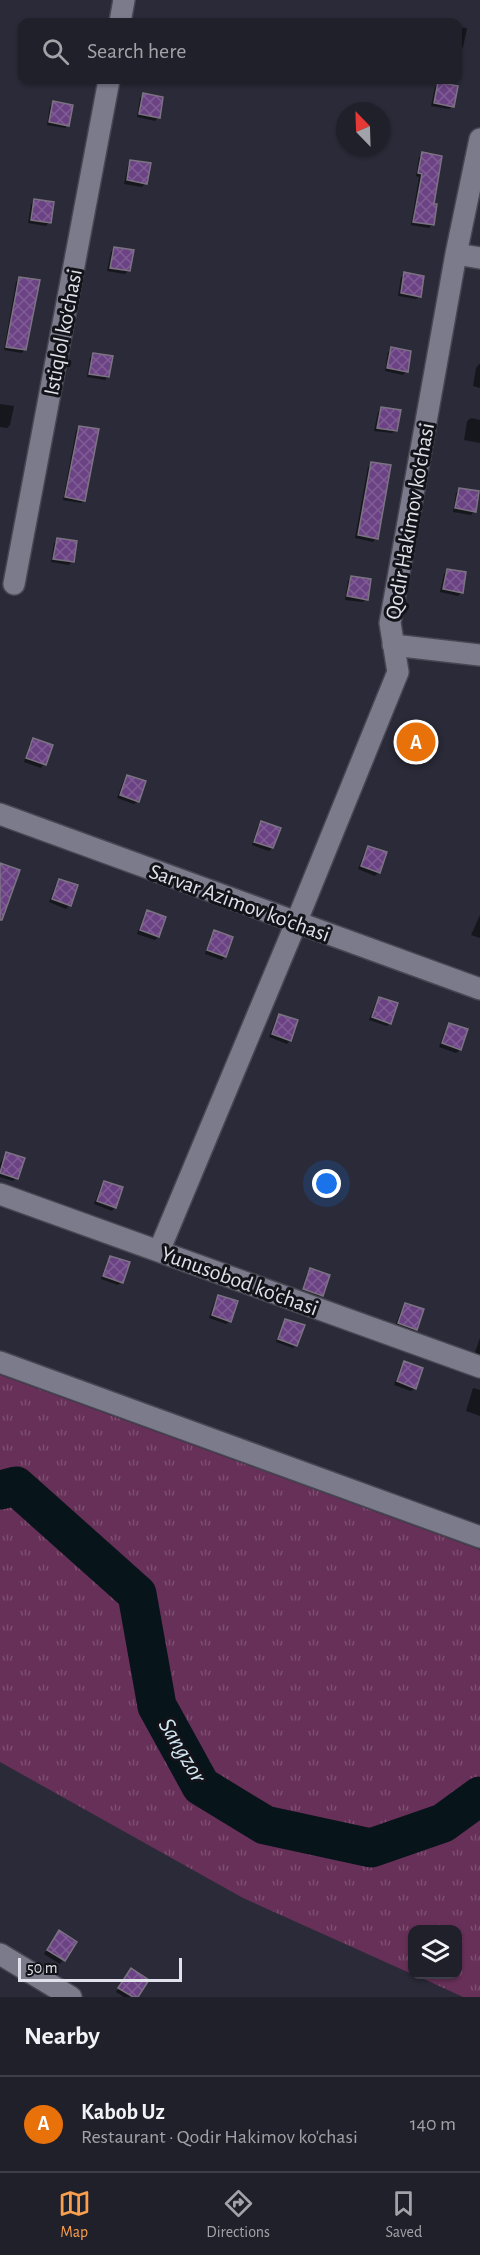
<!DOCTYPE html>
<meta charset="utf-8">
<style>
:root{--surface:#20202a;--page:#282832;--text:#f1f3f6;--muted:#a2a3a8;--line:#3d3e47;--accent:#fa9f4e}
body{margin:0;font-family:"Alegreya Sans",sans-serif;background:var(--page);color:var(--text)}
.controls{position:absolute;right:18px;bottom:18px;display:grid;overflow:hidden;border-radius:12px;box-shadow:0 2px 4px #0004}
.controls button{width:54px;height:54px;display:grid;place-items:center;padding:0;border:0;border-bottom:2px solid var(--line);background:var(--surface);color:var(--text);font:30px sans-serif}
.compass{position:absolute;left:336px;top:102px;width:54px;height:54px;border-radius:50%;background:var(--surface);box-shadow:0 2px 4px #0004;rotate:337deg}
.scale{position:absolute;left:18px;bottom:15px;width:164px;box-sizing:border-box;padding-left:6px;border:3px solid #e1e1eb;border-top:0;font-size:16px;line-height:21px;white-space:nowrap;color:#e1e1eb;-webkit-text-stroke:4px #131319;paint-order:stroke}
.you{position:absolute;left:327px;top:1184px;width:21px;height:21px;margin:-15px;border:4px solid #fff;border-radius:50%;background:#1a73e8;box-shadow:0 0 0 9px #1a73e833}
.badge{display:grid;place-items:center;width:39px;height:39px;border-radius:50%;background:var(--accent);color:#fff;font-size:20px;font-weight:700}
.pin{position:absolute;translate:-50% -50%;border:3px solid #fff;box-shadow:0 2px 6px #0006}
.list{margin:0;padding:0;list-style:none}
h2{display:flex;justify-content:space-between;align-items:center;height:78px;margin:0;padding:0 24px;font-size:26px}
h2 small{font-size:20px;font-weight:400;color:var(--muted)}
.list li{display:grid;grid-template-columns:39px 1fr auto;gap:18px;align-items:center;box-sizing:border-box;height:96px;padding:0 24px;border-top:2px solid var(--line)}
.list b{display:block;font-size:22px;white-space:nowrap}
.list p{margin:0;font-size:20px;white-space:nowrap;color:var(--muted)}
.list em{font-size:20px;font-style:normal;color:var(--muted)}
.icon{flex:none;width:33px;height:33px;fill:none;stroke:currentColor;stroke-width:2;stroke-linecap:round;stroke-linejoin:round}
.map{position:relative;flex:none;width:480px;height:1997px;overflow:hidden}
.search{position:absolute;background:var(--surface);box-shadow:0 2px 4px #0004;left:18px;right:18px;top:18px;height:66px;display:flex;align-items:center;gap:15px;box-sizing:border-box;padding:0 21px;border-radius:12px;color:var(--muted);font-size:22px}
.sheet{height:174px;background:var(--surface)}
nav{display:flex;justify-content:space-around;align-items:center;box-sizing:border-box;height:84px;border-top:2px solid var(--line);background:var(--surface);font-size:16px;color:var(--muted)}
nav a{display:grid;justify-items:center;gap:3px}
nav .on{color:var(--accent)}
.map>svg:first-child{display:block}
.grass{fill:url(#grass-tufts)}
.shadow{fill:#0007}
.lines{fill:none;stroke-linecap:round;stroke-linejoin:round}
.river{stroke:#07141a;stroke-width:39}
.building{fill:url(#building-cross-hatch);stroke:#7c7382;stroke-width:1.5}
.minor-casing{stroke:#484854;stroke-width:24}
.minor{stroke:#7b7b8c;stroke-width:21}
.labels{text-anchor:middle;stroke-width:6;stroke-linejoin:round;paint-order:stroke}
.street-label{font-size:22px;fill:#e1e1eb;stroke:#131319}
.water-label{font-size:24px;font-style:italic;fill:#d1e7f3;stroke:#131319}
</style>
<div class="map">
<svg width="480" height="1997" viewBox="0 0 480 1997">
<defs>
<pattern id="grass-tufts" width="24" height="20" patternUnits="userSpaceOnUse" patternTransform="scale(1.5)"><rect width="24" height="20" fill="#673058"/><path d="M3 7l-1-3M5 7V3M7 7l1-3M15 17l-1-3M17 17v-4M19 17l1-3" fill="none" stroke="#7c4e70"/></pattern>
<pattern id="building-cross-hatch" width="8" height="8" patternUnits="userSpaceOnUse" patternTransform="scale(1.5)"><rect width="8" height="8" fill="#6b4283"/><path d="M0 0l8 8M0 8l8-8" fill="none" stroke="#805d95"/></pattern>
</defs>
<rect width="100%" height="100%" fill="#2a2a38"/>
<path class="grass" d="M0 1375 480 1550V1997H463L413 1974H458V1930H412V1974L243 1898 0 1762Z"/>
<path class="shadow" d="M458 27 467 28 463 47 460 51 458 50Z
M438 84 453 106 449 109 431 106 435 87Z
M144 95 158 117 155 121 137 117 140 98Z
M53 103 68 125 65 128 47 125 50 106Z
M423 154 432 205V225L429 228 411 225 419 177 416 176 419 157Z
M131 161 145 183 142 187 124 184 128 165Z
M35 201 49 222 46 226 28 223 31 204Z
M114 249 129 270 125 274 107 271 111 252Z
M405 274 419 296 416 299 398 296 401 277Z
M20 278 25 349 22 353 4 350 16 282Z
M392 349 406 371 403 375 385 371 388 352Z
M94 354 108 376 105 380 87 377 90 358Z
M479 364H480V388L473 386 476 368Z
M0 404 14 406 10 425 7 428 0 427Z
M381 408 396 430 392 433 374 431 378 412Z
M471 418 480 420V443L464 440 467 421Z
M79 427 84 500 81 503 63 500 76 431Z
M372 464 376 538 373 542 355 538 368 467Z
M459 489 474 511 471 515 453 512 456 493Z
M58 540 72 561 69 565 51 562 54 543Z
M447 570 462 592 458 596 440 592 444 574Z
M352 577 366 599 363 602 345 600 348 581Z
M411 728 422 752 419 756 402 750 408 731Z
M34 740 51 746 44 764 41 768 24 762 30 743Z
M127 776 138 801 134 804 117 798 124 780Z
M262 823 272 848 269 851 252 845 258 826Z
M368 848 379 872 375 876 358 869 365 851Z
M59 881 70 905 66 909 49 902 56 884Z
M147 912 158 937 155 940 137 934 144 915Z
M480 915V938L471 935Z
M214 932 225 956 222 960 205 954 211 935Z
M379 998 390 1023 387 1026 369 1020 376 1002Z
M279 1016 290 1040 287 1044 269 1037 276 1019Z
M449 1025 466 1030 460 1050 456 1053 439 1047 446 1028Z
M6 1153 16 1178 13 1181 0 1177V1164Z
M104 1183 115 1207 112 1211 94 1204 101 1186Z
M111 1257 121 1282 118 1285 101 1279 107 1261Z
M311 1270 321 1295 318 1298 301 1292 307 1273Z
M219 1296 230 1321 226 1324 209 1318 215 1300Z
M405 1305 416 1329 412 1333 395 1326 402 1308Z
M285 1320 296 1345 293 1348 276 1342 282 1324Z
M480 1338V1358L474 1355Z
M404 1363 415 1388 411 1391 394 1385 401 1366Z
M473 1388 480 1390V1416L466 1411Z
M56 1935 75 1942 60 1964 44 1954Z
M128 1973 136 1997H124L116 1992Z"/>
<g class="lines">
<path class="river" d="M0 1490 16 1486 137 1594 157 1706 201 1786 265 1825 371 1848 443 1823 480 1796"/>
</g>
<path class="building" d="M438 82 458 86 454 107 434 103Z
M143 93 163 97 160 118 139 114Z
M53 101 73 105 69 126 49 122Z
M422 152 442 156 434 204H437L434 225 413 222 422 174 418 173Z
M130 160 151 163 147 184 127 180Z
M34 199 54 202 51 223 31 220Z
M114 247 134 250 130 271 110 268Z
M404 272 424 276 421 297 401 293Z
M19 277 40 280 26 350 6 347Z
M391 347 411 351 408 372 387 368Z
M93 353 113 356 109 377 89 374Z
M381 407 401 410 397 431 377 428Z
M79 426 99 429 85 501 65 497Z
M371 462 391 465 378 539 358 535Z
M459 488 479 491 476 512 455 508Z
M57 538 77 541 74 562 53 559Z
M447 569 466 572 463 593 443 589Z
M351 576 371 579 368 600 347 596Z
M411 726 431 733 423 753 404 746Z
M33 738 53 745 46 765 26 758Z
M127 775 146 781 139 802 120 795Z
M261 821 281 828 273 848 254 842Z
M368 846 387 852 380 873 361 866Z
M0 863 20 870 2 920H0Z
M59 879 78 885 71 906 52 899Z
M147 910 166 917 159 937 140 930Z
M214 930 233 937 226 957 207 950Z
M379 997 398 1003 391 1024 372 1017Z
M279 1014 298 1020 291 1041 272 1034Z
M449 1023 468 1029 461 1050 442 1043Z
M6 1152 25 1158 18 1179 0 1173Z
M104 1181 123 1187 116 1208 97 1201Z
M110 1256 130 1262 123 1283 103 1276Z
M310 1268 330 1275 323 1296 303 1289Z
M218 1295 238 1301 231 1322 212 1315Z
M405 1303 424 1309 417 1330 398 1323Z
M285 1319 305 1325 297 1346 278 1339Z
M404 1361 423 1368 416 1389 397 1381Z
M59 1930 77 1942 65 1961 47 1950Z
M131 1968 149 1980 138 1997H133L118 1988Z"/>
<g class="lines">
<g class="minor-casing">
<path id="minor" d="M120 22 124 0
M456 254 480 258
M14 584 109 80
M393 645 480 655
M0 814 480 989
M0 1194 480 1367
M159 1251 296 923 398 672 390 623 456 254 480 139
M0 1362 480 1537
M0 1954 71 1997"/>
</g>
<use href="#minor" class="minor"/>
</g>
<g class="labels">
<g class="street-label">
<text transform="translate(62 332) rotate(-79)" y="8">Istiqlol ko'chasi</text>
<text transform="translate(409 521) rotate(-80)" y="8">Qodir Hakimov ko'chasi</text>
<text transform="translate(240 902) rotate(20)" y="8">Sarvar Azimov ko'chasi</text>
<text transform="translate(240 1280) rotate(20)" y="8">Yunusobod ko'chasi</text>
</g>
<g class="water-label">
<text transform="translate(183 1750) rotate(59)" y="8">Sangzor</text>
</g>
</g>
</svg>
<div class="controls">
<button><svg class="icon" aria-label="layers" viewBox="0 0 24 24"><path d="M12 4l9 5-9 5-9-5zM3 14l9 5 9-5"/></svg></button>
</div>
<svg class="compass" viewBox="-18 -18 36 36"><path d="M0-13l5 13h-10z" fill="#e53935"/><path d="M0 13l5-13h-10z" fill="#a2a3a8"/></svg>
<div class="scale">50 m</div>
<div class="you"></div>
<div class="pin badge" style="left:416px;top:742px;background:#e8710a">A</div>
<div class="search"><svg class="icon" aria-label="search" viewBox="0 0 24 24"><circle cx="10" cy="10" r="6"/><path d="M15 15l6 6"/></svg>Search here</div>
</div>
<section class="sheet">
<h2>Nearby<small></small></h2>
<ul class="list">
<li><span class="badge" style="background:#e8710a">A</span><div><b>Kabob Uz</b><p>Restaurant · Qodir Hakimov ko'chasi</p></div><em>140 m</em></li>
</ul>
</section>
<nav>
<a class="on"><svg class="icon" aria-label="map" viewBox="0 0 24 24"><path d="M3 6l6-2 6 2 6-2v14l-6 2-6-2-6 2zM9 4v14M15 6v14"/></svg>Map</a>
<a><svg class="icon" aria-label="directions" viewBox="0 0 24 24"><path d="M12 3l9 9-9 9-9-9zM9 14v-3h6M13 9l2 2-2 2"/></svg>Directions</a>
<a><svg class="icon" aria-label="saved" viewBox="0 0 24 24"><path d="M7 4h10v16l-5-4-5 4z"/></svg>Saved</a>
</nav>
